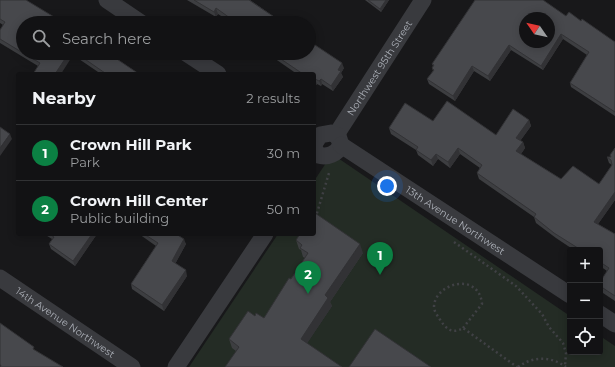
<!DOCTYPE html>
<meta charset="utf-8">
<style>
:root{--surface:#121214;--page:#1f2022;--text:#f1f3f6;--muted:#9c9ea0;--line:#313234;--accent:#0b8043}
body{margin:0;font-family:Montserrat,sans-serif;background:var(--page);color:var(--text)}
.controls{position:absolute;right:12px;bottom:12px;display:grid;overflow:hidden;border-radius:4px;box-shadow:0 2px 10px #0003}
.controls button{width:36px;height:36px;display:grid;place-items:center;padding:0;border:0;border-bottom:1px solid var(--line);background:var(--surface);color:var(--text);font:20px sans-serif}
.compass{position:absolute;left:519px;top:12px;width:36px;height:36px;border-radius:50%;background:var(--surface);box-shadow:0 2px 10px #0003;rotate:304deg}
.you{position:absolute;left:387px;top:186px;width:14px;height:14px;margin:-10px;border:3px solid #fff;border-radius:50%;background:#1a73e8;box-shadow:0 0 0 6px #1a73e833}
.badge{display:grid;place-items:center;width:26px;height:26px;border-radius:50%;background:var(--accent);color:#fff;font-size:13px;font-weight:700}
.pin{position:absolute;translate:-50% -33px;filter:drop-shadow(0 1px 2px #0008)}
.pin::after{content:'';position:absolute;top:21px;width:14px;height:12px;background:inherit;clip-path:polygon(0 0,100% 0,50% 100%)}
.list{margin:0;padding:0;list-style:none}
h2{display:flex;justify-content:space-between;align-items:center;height:52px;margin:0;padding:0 16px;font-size:17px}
h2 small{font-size:13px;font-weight:400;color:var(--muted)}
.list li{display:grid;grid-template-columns:26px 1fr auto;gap:12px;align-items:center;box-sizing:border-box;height:56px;padding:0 16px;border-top:1px solid var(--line)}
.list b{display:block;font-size:15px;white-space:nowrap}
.list p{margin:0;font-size:13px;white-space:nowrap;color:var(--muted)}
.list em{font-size:13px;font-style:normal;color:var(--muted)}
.icon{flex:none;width:22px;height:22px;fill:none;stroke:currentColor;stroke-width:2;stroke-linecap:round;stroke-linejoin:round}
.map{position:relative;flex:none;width:615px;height:367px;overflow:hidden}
.search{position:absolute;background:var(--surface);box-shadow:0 2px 10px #0003;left:16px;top:16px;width:300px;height:44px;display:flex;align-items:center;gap:10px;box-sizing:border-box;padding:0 14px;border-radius:22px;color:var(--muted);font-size:15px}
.panel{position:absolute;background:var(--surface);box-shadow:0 2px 10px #0003;left:16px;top:72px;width:300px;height:164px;border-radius:4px}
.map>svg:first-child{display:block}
.green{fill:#242c25}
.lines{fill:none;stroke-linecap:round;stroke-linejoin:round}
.path{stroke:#404145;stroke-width:2.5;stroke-dasharray:2 3;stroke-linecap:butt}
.minor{stroke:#393a3e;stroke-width:17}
.wall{fill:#3d3e41}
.shaded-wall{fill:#323235}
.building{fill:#47484c;stroke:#323235;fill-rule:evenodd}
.labels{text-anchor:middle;stroke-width:3;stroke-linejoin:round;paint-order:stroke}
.street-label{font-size:10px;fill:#acb0b8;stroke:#131315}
</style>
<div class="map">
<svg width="615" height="367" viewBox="0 0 615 367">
<rect width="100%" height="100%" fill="#18181a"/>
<path class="green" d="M332 154 570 316V352H600V336L615 346V367H189L278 234H314V181Z"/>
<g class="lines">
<path class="path" d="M314 223 329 173
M454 242 516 286 542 314 549 327 563 343 566 353 565 366
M463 328 482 304C481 295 478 289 469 285 455 280 434 291 434 307 434 311 437 315 439 318 445 328 452 335 463 328L517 367
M518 367C533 356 551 356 566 367"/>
<g class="minor">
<path d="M107 0 141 23"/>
<path d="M186 53 218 74"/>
<path id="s1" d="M336 135 423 0"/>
<path d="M314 144 320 135 331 133 338 136 341 145C337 154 327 158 318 155L314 148"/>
<path id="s2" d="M341 145 570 295"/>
<path id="s3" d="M0 278 132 367"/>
<path d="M600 314 615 324"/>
<path d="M176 367 265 234"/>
</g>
</g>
<path class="wall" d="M0 0 23 53H110L111 55 139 74H101L73 55 38 66 0 43V30L3 25 0 23Z
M187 0H250L283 23H232L218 14 216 17Z
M365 0H389L381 12Z
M566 16 615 42V116L571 87 570 83 587 55 563 39 543 70 511 50 490 81 474 71 455 101 429 84 427 79 433 71 432 68 433 66 432 64Z
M272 53 344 68 341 73 343 77 333 91 322 84 321 86 317 84 315 86 314 85V74H297L274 58Z
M529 120 531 126 520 141 523 142 525 148 521 154 561 179 599 184 612 165 609 163 607 157H611L615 148V200L598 224 615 234V301L600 291V282L607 271 600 266V250H574L556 238 536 223 534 217 479 179 477 173 480 168 460 154 450 168 438 159 433 166 418 155 416 150 391 134 389 128 433 121 496 135Z
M44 234H97L75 266 51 249 49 244 52 239Z
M139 234H176L186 244 175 264 187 276 164 311 132 289 131 284 156 246Z
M296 240 363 253 330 302 332 306 307 343 236 351 232 348 229 339 255 316 264 318 305 258 303 257 301 250 299 249Z"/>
<path class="shaded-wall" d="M386 0H389L381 12 380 9Z
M216 8 218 14 216 17 214 12Z
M561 34 563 39 543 70 541 66Z
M509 45 511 50 490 81 488 76Z
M69 53H73V55L61 74H55Z
M342 63 344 68 341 73 343 77 333 91 331 86 338 70Z
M472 66 474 71 455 101 453 96Z
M315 79 317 84 315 86 314 83V80Z
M321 79 322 84 321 86 319 81Z
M529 120 531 126 518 144 516 138Z
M10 134 12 139 0 156V148Z
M523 142 525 148 519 157 516 151Z
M458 148 460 154 450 168 448 162Z
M436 154 438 159 433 166 431 160Z
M615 192V200L596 227 594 222Z
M92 234H97L75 266 73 261Z
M184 239 186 244 174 266 172 261Z
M360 244 363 253 330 302 332 306 304 348 301 339 325 295Z
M186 270 187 276 164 311 162 305Z"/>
<path class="building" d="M0 0H26L64 23H23V53L0 39V30L5 22 0 19Z
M194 0H249L283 23H237L216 8 214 12Z
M368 0H386L380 9Z
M475 0H543L566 16 569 12 581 21 582 19 615 42V112L570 83 589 52 561 34 541 66 509 45 488 76 472 66 453 96 427 79 434 70 432 68 434 65 432 64ZM525 18H549V42H525Z
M309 41 342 63 338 70 341 71 331 86 321 79 319 81 315 79 314 80V74H303L272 53H309Z
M23 53H69L55 74H33L40 63Z
M76 53H108L139 74H104L105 73Z
M447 101 496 135 513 109 529 120 516 138 523 142 516 151 561 179 573 166 599 184 612 165 611 160 607 157H611L610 155 615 148V192L594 222 615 234V296L600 286V282L609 268 600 262V250H581L554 233 534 217 536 214 477 173 482 165 458 148 448 162 436 154 431 160 416 150 418 147 389 128 405 103 433 121Z
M0 127 10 134 0 148Z
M315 213 360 244 325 295 328 298 301 339 342 367H225L239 347 229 339 248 311 255 316 256 313 264 318 289 278 291 279 308 253 300 248 302 245 296 240 300 234H314V214Z
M49 234H92L73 261 49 244 54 237Z
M144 234H176L184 239 172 261 186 270 162 305 131 284 158 243Z
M0 323 34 347 33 349 63 367H0L1 365H0Z
M375 329 431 367H349Z"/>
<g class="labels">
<g class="street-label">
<text dy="4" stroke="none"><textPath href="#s1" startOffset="80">Northwest 95th Street</textPath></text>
<text dy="4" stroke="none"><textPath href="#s2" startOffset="137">13th Avenue Northwest</textPath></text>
<text dy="4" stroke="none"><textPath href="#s3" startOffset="79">14th Avenue Northwest</textPath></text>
</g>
</g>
</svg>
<div class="controls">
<button>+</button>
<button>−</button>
<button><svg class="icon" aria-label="locate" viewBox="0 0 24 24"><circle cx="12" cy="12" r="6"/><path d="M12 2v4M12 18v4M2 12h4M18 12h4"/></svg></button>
</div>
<svg class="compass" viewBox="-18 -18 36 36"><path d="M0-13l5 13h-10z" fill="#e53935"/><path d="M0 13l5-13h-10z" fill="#9c9ea0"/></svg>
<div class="you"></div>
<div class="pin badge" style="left:380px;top:275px">1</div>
<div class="pin badge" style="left:308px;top:294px">2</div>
<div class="search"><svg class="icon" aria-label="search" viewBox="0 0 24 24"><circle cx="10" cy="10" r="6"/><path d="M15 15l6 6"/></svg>Search here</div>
<section class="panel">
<h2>Nearby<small>2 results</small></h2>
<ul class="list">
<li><span class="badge">1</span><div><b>Crown Hill Park</b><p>Park</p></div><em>30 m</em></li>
<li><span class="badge">2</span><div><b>Crown Hill Center</b><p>Public building</p></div><em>50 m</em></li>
</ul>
</section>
</div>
